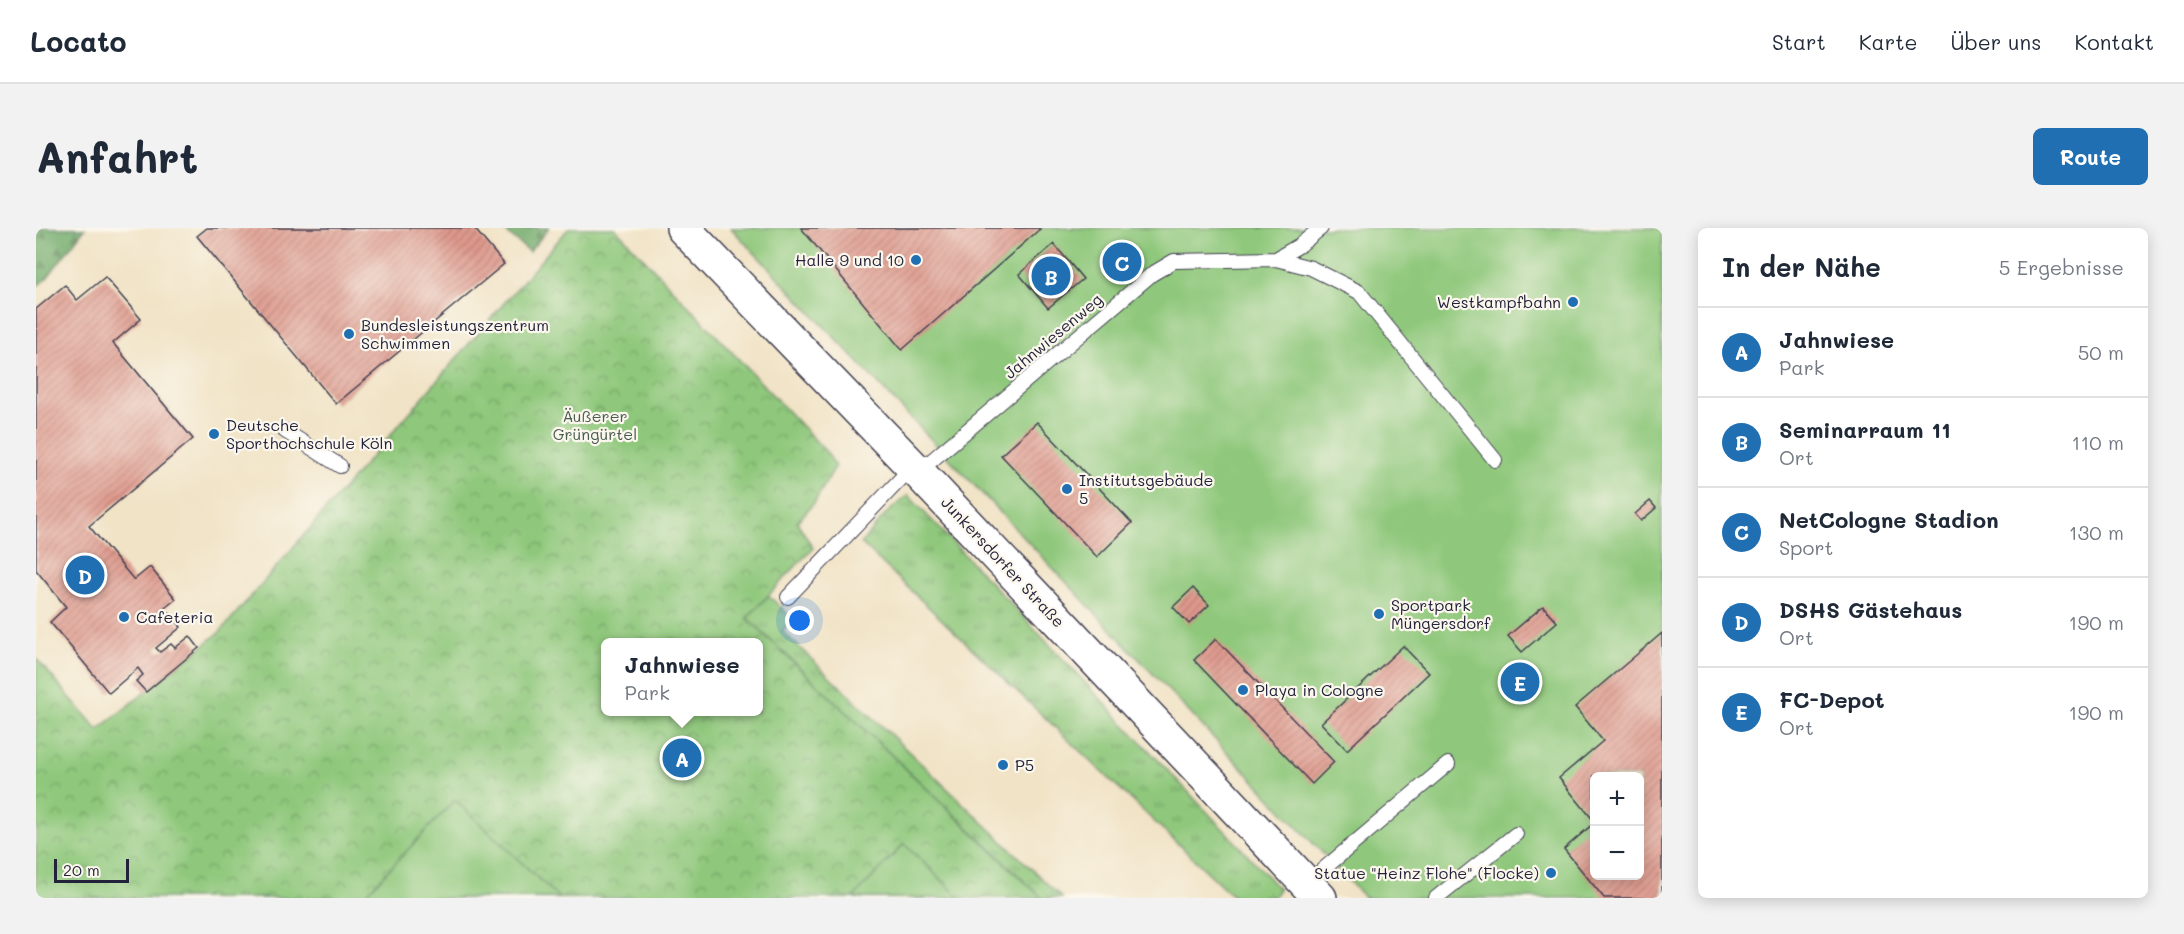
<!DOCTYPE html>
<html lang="de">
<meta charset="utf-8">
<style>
:root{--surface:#fff;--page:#f2f2f3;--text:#1f2937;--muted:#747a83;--line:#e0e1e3;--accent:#1f6fb2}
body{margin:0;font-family:Mali,sans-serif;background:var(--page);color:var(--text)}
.controls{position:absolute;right:18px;bottom:18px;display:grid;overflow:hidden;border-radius:9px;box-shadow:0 3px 15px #0003}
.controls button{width:54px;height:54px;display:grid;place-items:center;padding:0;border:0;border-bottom:2px solid var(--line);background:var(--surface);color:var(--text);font:30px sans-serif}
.scale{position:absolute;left:18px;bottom:15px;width:75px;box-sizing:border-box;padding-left:6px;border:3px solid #22223b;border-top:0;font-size:16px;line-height:21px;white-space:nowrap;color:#22223b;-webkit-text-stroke:4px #fbf7ec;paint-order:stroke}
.you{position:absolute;left:764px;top:393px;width:21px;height:21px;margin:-15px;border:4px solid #fff;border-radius:50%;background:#1a73e8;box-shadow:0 0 0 9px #1a73e833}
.badge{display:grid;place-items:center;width:39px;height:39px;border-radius:50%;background:var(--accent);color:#fff;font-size:20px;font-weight:700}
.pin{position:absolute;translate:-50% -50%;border:3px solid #fff;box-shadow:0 2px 6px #0006}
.popup{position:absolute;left:565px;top:410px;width:162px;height:78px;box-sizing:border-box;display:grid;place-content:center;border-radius:9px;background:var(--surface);filter:drop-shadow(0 2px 4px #0005);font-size:20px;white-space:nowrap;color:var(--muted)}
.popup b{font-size:22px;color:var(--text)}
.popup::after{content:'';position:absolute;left:50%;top:100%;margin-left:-12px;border:12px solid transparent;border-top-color:var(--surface)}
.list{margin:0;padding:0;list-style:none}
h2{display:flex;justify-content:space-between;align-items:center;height:78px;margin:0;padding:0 24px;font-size:26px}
h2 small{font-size:20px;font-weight:400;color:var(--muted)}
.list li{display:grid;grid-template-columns:39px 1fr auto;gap:18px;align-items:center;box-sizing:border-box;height:90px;padding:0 24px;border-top:2px solid var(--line)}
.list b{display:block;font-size:22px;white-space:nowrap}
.list p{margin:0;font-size:20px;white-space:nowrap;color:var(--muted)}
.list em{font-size:20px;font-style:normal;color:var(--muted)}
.map{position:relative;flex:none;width:1626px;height:670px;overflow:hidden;border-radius:9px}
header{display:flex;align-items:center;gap:36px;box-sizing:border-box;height:84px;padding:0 30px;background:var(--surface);border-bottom:2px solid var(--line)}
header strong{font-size:28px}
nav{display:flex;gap:33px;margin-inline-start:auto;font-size:21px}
.intro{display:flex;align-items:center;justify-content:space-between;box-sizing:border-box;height:144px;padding:0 36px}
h1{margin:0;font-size:42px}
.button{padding:15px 27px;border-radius:9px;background:var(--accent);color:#fff;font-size:21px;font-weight:700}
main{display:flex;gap:36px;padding:0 36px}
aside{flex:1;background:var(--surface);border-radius:9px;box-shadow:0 3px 15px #0003}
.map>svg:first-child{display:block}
.grass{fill:url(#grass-tufts);stroke:#58755c;stroke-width:1.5}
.forest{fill:url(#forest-firs);stroke:#4a6754;stroke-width:1.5}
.park{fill:url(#park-crowns);stroke:#58755c;stroke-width:1.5;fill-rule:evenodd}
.pitch{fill:#8fc87c;stroke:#58755c;stroke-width:1.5;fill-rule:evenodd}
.building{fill:url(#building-hatch)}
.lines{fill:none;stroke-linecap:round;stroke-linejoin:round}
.lane-casing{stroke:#413f50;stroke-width:16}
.secondary-casing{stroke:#413f50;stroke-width:36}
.lane{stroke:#fff;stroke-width:14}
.secondary{stroke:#fff;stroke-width:33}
.poi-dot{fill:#1f6fb2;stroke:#fbf7ec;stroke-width:2}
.labels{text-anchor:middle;stroke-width:4.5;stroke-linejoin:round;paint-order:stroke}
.poi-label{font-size:16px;fill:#22223b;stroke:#fbf7ec;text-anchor:start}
.street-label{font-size:16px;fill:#22223b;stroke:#fbf7ec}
.park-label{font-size:16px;fill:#485c52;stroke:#fbf7ec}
</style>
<header>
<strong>Locato</strong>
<nav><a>Start</a><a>Karte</a><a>Über uns</a><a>Kontakt</a></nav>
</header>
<div class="intro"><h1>Anfahrt</h1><a class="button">Route</a></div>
<main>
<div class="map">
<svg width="1626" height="670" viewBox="0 0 1626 670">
<defs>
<pattern id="grass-tufts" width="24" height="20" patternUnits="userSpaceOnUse" patternTransform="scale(1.5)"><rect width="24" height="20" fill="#8fc87c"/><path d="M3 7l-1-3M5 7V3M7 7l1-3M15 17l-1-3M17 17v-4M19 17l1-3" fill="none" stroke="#74a267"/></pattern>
<pattern id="forest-firs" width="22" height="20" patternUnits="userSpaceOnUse" patternTransform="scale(1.5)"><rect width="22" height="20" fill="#73ac6c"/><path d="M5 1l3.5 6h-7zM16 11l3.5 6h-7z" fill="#5e8c5a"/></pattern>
<pattern id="park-crowns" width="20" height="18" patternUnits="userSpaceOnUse" patternTransform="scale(1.5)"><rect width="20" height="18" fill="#8fc87c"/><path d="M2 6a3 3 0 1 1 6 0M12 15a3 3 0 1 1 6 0" fill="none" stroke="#74a267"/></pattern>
<pattern id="building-hatch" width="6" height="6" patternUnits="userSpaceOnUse" patternTransform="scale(1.5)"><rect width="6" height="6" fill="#df998c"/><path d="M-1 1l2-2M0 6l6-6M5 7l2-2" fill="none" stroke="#b47c74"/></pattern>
</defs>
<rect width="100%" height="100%" fill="#fbf7ec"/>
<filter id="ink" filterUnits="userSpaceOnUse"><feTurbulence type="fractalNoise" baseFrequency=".0167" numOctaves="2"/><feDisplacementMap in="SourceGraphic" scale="12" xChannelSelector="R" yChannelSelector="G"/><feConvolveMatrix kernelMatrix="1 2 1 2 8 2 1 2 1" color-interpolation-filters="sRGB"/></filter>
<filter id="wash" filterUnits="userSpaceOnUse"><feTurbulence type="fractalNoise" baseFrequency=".008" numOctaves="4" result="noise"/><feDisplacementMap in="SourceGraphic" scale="24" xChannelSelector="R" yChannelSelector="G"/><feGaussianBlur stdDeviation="1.35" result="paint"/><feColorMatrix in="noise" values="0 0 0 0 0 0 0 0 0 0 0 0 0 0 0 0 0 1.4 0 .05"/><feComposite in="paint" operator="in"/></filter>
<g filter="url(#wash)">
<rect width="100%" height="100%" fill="#f1e3c6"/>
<path class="grass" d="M872 267 1224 640 1243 661 1237 670H1199L825 315 851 285Z
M732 367 757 391 746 403 1026 670H1006L711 390Z"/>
<path class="forest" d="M0 0H49L11 50 0 59Z
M465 0H513L493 24Z"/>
<path class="park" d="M533 0H579L793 227 799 239 778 275 761 294 777 320 711 390 1006 670H0V430L62 502 184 404ZM570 414H722V484H570Z"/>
<path class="pitch" d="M695 0H1626V670H1329ZM1558 548H1604V648H1558Z
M419 572 523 670H326Z
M868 616 924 670H817Z"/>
<g id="blocks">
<path class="building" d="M171 0H438L468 36 300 176 161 8Z
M765 0H1002L1004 1 866 122Z
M1018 16 1047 51 1012 80 983 46Z
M69 49 105 91 77 115 157 211 53 298 98 352 114 339 140 371 125 383 129 388 133 384 145 399 120 420 124 424 135 416 139 420 154 408 163 420 110 464 100 453 107 447 102 440 73 465 14 394 30 379 0 342V81L29 57 41 72Z
M1001 194 1096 295 1061 329 965 227Z
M1614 273 1620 280 1605 293 1599 286Z
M1157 360 1173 377 1153 396 1137 379Z
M1507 378 1521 394 1486 424 1472 408Z
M1626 405V670H1568L1528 621 1558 595V648H1604V548H1558V593L1523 550 1567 513 1539 479Z
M1180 411 1298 534 1276 556 1158 432Z
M1367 418 1393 445 1311 522 1285 495Z
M1484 444 1493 454 1483 463 1474 453Z"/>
</g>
</g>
<g filter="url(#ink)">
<use href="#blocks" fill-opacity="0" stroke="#413f50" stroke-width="1.5"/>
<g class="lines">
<g class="lane-casing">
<path id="lane" d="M1240 31 1275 40 1323 64 1459 232
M249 203 304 238
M882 244 1116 46 1138 33 1240 31 1264 17 1285 0
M752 369 877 238
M1271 655 1412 536
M1400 670 1480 606"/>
</g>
<g class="secondary-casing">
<path id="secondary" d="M647 0 882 244 1284 670"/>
</g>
<use href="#lane" class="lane"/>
<use href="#secondary" class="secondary"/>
</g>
</g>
<g class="poi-dot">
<circle cx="880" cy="32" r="6"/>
<circle cx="1537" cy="74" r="6"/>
<circle cx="313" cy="106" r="6"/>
<circle cx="178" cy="206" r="6"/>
<circle cx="1031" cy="261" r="6"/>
<circle cx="1343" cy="386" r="6"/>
<circle cx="88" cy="389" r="6"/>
<circle cx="1207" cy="462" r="6"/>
<circle cx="967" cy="537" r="6"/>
<circle cx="1515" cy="645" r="6"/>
</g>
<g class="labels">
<g class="poi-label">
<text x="868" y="38" text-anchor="end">Halle 9 und 10</text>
<text x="1525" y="80" text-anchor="end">Westkampfbahn</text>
<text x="325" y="103">Bundesleistungszentrum<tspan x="325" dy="18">Schwimmen</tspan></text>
<text x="190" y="203">Deutsche<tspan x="190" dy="18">Sporthochschule Köln</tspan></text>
<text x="1043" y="258">Institutsgebäude<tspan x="1043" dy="18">5</tspan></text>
<text x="1355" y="383">Sportpark<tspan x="1355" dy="18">Müngersdorf</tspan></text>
<text x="100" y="395">Cafeteria</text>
<text x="1219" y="468">Playa in Cologne</text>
<text x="979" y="543">P5</text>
<text x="1503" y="651" text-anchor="end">Statue "Heinz Flohe" (Flocke)</text>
</g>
<g class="street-label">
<text transform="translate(1017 108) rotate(-40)" y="6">Jahnwiesenweg</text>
<text transform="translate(967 334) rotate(47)" y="6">Junkersdorfer Straße</text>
</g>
<g class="park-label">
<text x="559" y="194">Äußerer<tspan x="559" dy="18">Grüngürtel</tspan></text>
</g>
</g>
</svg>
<div class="controls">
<button>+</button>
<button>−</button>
</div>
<div class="scale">20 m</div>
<div class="you"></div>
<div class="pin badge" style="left:646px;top:530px">A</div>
<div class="popup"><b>Jahnwiese</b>Park</div>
<div class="pin badge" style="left:1015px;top:48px">B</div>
<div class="pin badge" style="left:1086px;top:34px">C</div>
<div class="pin badge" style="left:49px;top:347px">D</div>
<div class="pin badge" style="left:1484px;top:454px">E</div>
</div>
<aside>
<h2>In der Nähe<small>5 Ergebnisse</small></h2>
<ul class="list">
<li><span class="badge">A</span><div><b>Jahnwiese</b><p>Park</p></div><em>50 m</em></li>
<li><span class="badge">B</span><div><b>Seminarraum 11</b><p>Ort</p></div><em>110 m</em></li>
<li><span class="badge">C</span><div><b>NetCologne Stadion</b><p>Sport</p></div><em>130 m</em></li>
<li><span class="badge">D</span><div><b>DSHS Gästehaus</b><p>Ort</p></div><em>190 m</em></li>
<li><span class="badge">E</span><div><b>FC-Depot</b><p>Ort</p></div><em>190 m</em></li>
</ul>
</aside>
</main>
